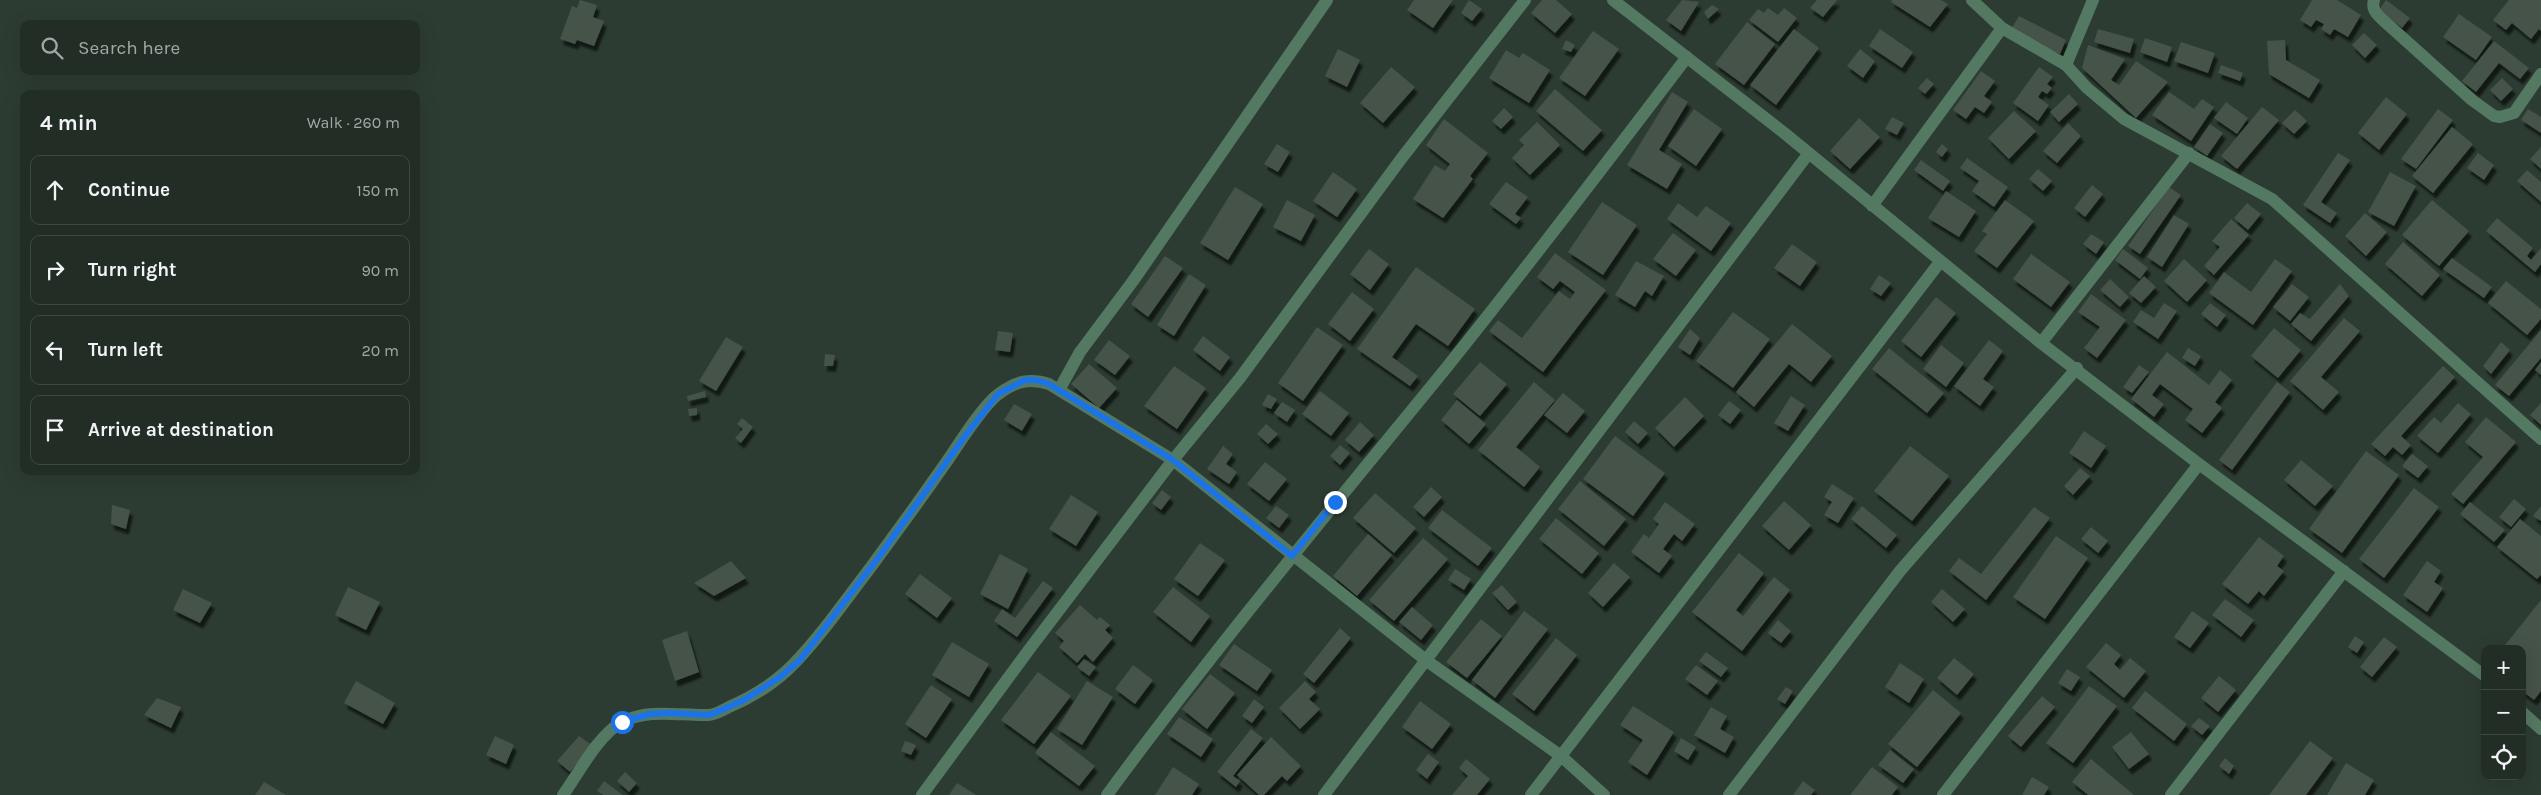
<!DOCTYPE html>
<meta charset="utf-8">
<style>
:root{--surface:#222d26;--page:#2e3932;--text:#f1f3f6;--muted:#a2a8a7;--line:#3f4943}
body{margin:0;font-family:Karla,sans-serif;background:var(--page);color:var(--text)}
.controls{position:absolute;right:15px;bottom:15px;display:grid;overflow:hidden;border-radius:10px;box-shadow:0 5px 20px #0002}
.controls button{width:45px;height:45px;display:grid;place-items:center;padding:0;border:0;border-bottom:1px solid var(--line);background:var(--surface);color:var(--text);font:25px sans-serif}
.stop{position:absolute;width:15px;height:15px;margin:-11px;border:4px solid #1a73e8;border-radius:50%;background:#fff}
.stop.end{background:#1a73e8;border-color:#fff;box-shadow:0 1px 5px #0008}
.list{margin:0;padding:0;list-style:none}
h2{display:flex;justify-content:space-between;align-items:center;height:65px;margin:0;padding:0 20px;font-size:21px}
h2 small{font-size:16px;font-weight:400;color:var(--muted)}
.list li{display:grid;grid-template-columns:32px 1fr auto;gap:15px;align-items:center;box-sizing:border-box;height:70px;margin:0 10px 10px;padding:0 10px;border:1px solid var(--line);border-radius:10px}
.list b{display:block;font-size:19px;white-space:nowrap}
.list em{font-size:16px;font-style:normal;color:var(--muted)}
.icon{flex:none;width:28px;height:28px;fill:none;stroke:currentColor;stroke-width:2;stroke-linecap:round;stroke-linejoin:round}
.map{position:relative;flex:none;width:2541px;height:795px;overflow:hidden}
.search{position:absolute;background:var(--surface);box-shadow:0 5px 20px #0002;left:20px;top:20px;width:400px;height:55px;display:flex;align-items:center;gap:12px;box-sizing:border-box;padding:0 18px;border-radius:10px;color:var(--muted);font-size:19px}
.panel{position:absolute;background:var(--surface);box-shadow:0 5px 20px #0002;left:20px;top:90px;width:400px;height:385px;border-radius:10px}
.map>svg:first-child{display:block}
.building{fill:#44534a;filter:url(#shadow)}
.lines{fill:none;stroke-linecap:round;stroke-linejoin:round}
.minor{stroke:#547963;stroke-width:12}
.route{stroke:#1a73e8;stroke-width:6}
</style>
<div class="map">
<svg width="2541" height="795" viewBox="0 0 2541 795">
<defs>
<filter id="shadow"><feDropShadow dx="3" dy="5.5" stdDeviation="1" flood-color="#0009"/></filter>
</defs>
<rect width="100%" height="100%" fill="#2d3c32"/>
<path class="building" d="M580 0 597 5 593 17 604 21 594 46 577 40 575 44 560 39 572 6 577 8Z
M1414 0H1453L1433 28 1407 10Z
M1469 0 1482 9 1472 21 1461 13Z
M1542 0H1556L1572 14 1555 33 1531 13Z
M1682 0 1699 2 1681 31 1666 20Z
M1817 0H1837L1823 17 1810 8Z
M1892 0H1941L1948 4 1930 27 1891 2Z
M2312 0H2337L2361 15 2348 37 2334 29 2330 35 2321 29 2324 24 2316 20 2311 27 2300 20Z
M2386 0 2410 18 2402 28 2379 10Z
M2509 0H2541V31L2539 29 2531 39 2512 23 2506 30 2493 20Z
M1712 5 1719 9 1708 19 1704 12Z
M1768 8 1778 15 1784 8 1797 18 1778 42 1749 20 1758 9 1764 13Z
M2459 14 2492 37 2476 60 2443 37Z
M2019 16 2066 40 2060 54 2010 31Z
M1747 22 1775 44 1744 85 1715 64Z
M1794 29 1819 48 1776 105 1750 85Z
M1880 29 1913 52 1902 68 1869 46Z
M2098 29 2134 39 2130 53 2094 42Z
M1593 31 1619 49 1585 96 1559 78Z
M2364 33 2377 45 2365 58 2352 45Z
M2145 38 2172 47 2167 62 2140 52Z
M1566 40 1575 45 1571 52 1562 49Z
M2285 40 2286 60 2320 80 2309 98 2269 74 2267 41Z
M2494 41 2529 68 2520 79 2499 63 2476 92 2462 81Z
M2181 42 2215 53 2208 73 2174 61Z
M2088 45 2125 59 2111 80 2119 85 2136 61 2168 82 2136 118 2082 68Z
M1338 49 1360 60 1347 87 1325 76Z
M1860 49 1875 61 1863 78 1847 66Z
M1506 50 1519 58 1523 53 1550 70 1529 103 1489 78Z
M2221 65 2243 73 2240 81 2218 73Z
M1391 67 1415 87 1383 123 1360 103Z
M2039 67 2053 77 2047 84 2052 88 2047 94 2042 91 2038 97 2049 105 2038 121 2013 103Z
M1981 71 1995 81 1984 96 1992 102 1984 113 1975 107 1966 119 1953 110Z
M1927 78 1934 84 1925 94 1918 88Z
M2502 78 2513 89 2501 101 2490 90Z
M1555 89 1602 130 1583 151 1536 111Z
M1672 92 1688 102 1659 150 1682 164 1667 189 1627 165Z
M2169 92 2194 109 2202 99 2214 107 2191 141 2152 115Z
M2069 94 2078 104 2059 122 2050 112Z
M2386 97 2407 114 2379 150 2358 133Z
M2226 102 2248 118 2237 134 2214 118Z
M2262 107 2279 120 2237 169 2221 156Z
M1504 108 1513 117 1501 129 1492 121Z
M1694 109 1722 129 1696 166 1668 146Z
M2438 109 2453 120 2416 169 2401 159Z
M2528 109 2541 117V133L2521 120Z
M2295 110 2307 121 2294 134 2282 123Z
M2014 111 2036 131 2009 159 1988 138Z
M1892 117 1904 123 1897 135 1885 129Z
M1859 118 1880 137 1850 169 1830 151Z
M1444 119 1488 153 1470 176 1473 179 1443 218 1413 199 1435 165 1445 171 1450 164 1426 145Z
M1537 122 1560 145 1530 175 1512 158 1524 145 1519 140Z
M2068 123 2081 136 2057 163 2043 151Z
M2210 124 2223 133 2207 156 2194 147Z
M2452 127 2473 144 2433 193 2412 176Z
M1277 144 1290 152 1278 172 1264 164Z
M1942 144 1948 149 1942 157 1936 152Z
M2541 147V169L2530 159Z
M2338 153 2350 160 2321 202 2337 213 2330 223 2303 205Z
M2478 153 2494 165 2484 180 2467 168Z
M1967 158 2008 187 1994 207 1972 191 1979 181 1960 168Z
M1921 160 1950 181 1943 191 1914 170Z
M2038 169 2052 181 2043 191 2029 179Z
M2527 170 2541 182V202L2517 181Z
M1333 172 1357 189 1337 217 1313 201Z
M2390 172 2416 186 2394 226 2368 212Z
M1506 182 1528 197 1515 214 1521 218 1516 224 1489 204Z
M2092 185 2103 194 2085 217 2074 208Z
M1235 187 1263 204 1228 260 1200 243Z
M2169 187 2181 195 2140 254 2128 246Z
M1946 191 1976 211 1959 237 1928 218Z
M1287 200 1315 215 1301 241 1273 227Z
M2005 200 2034 221 1997 268 1974 251 1987 234 1982 231Z
M2432 200 2469 231 2439 266 2402 235Z
M1602 202 1637 225 1603 275 1568 252Z
M1678 203 1697 217 1706 206 1731 223 1711 251 1667 219Z
M2247 203 2261 214 2248 230 2234 218Z
M2365 213 2387 232 2366 256 2345 236Z
M2174 215 2189 224 2162 267 2147 257Z
M2497 218 2533 248 2527 256 2531 260 2541 248V264L2535 272 2486 231Z
M2231 219 2249 235 2214 275 2204 266 2220 247 2212 241Z
M1673 233 1696 250 1676 276 1653 259Z
M2091 234 2104 242 2096 254 2083 244Z
M2403 242 2440 275 2422 296 2385 264Z
M1792 244 1817 262 1800 286 1774 268Z
M1369 249 1389 264 1370 290 1350 274Z
M2123 249 2148 268 2140 279 2115 260Z
M1555 253 1606 290 1543 372 1489 331 1498 320 1522 338 1559 291 1570 299 1575 292 1560 281 1553 289 1537 277Z
M2031 254 2070 282 2051 307 2013 279Z
M1165 256 1183 268 1148 317 1131 304Z
M2452 258 2492 287 2484 298 2443 269Z
M2184 259 2207 280 2187 302 2164 281Z
M2275 259 2292 271 2253 325 2209 293 2224 272 2251 292Z
M1636 261 1664 276 1652 296 1645 291 1635 307 1615 295Z
M1416 267 1475 309 1448 346 1416 324 1392 357 1418 376 1410 386 1357 349Z
M1189 274 1206 285 1174 336 1157 325Z
M1879 275 1891 283 1881 296 1870 289Z
M2144 276 2156 287 2141 303 2129 293Z
M2110 279 2129 297 2120 307 2100 290Z
M2506 281 2541 309V319L2527 335 2488 303Z
M2292 284 2309 297 2290 321 2273 307Z
M2340 284 2349 296 2311 341 2291 324 2300 313 2310 319Z
M1352 292 1374 309 1350 341 1328 324Z
M2091 294 2126 320 2097 358 2084 348 2100 327 2078 312Z
M1936 297 1956 313 1921 357 1901 341Z
M2164 303 2177 311 2158 339 2133 322 2141 310 2154 318Z
M2210 303 2226 315 2217 327 2201 314Z
M1733 312 1770 339 1733 388 1696 361Z
M2344 318 2360 331 2321 377 2339 392 2323 410 2290 381Z
M1792 324 1832 356 1811 382 1789 364 1754 407 1736 392Z
M1317 327 1343 345 1303 401 1278 383Z
M2274 328 2301 350 2278 378 2251 356Z
M1690 329 1700 338 1690 355 1678 347Z
M2541 330V358L2509 396 2495 385Z
M998 331 1013 333 1010 352 995 350Z
M1203 336 1230 357 1220 371 1193 350Z
M726 337 743 347 716 391 699 381Z
M1109 340 1130 356 1115 375 1094 360Z
M1989 340 2003 351 1983 379 1994 387 1980 406 1954 386Z
M2501 342 2510 350 2491 374 2483 366Z
M1941 345 1964 363 1946 387 1923 369Z
M1889 348 1944 393 1927 413 1872 369Z
M2188 348 2201 356 2195 366 2182 358Z
M2167 352 2209 385 2220 370 2232 380 2215 402 2222 408 2202 433 2185 420 2193 409 2160 384 2152 395 2164 404 2154 417 2131 399Z
M825 354 835 355 833 366H824Z
M1480 362 1507 384 1480 416 1453 394Z
M2541 362V375L2535 370Z
M1089 364 1117 388 1099 408 1071 384Z
M2139 365 2149 372 2132 393 2123 387Z
M1174 366 1206 388 1177 429 1144 406Z
M2443 366 2455 377 2401 436 2411 445 2402 455 2393 447 2385 456 2371 444Z
M1534 382 1555 400 1516 447 1540 467 1524 487 1478 450Z
M2277 382 2290 392 2232 470 2219 460Z
M705 391 706 397 688 401 687 396Z
M1320 391 1349 413 1331 436 1302 414Z
M1563 393 1585 411 1567 433 1544 415Z
M1268 394 1277 399 1271 409 1262 405Z
M1791 396 1805 405 1788 431 1774 423Z
M1685 397 1704 416 1674 447 1655 428Z
M1457 400 1486 424 1469 444 1441 420Z
M1729 401 1741 410 1730 424 1718 415Z
M1282 402 1295 410 1287 422 1274 413Z
M2458 403 2471 414 2438 453 2417 436 2434 417 2441 423Z
M2541 403V425L2530 415Z
M1014 404 1032 414 1022 431 1004 420Z
M697 408V415L689 416 688 409Z
M2486 417 2516 442 2463 504 2451 494 2483 457 2465 442Z
M742 418 753 427 741 443 735 438 743 429 737 424Z
M1634 421 1648 433 1638 444 1625 432Z
M1360 422 1374 435 1359 452 1345 440Z
M1266 424 1278 434 1268 444 1257 434Z
M2084 431 2106 446 2091 468 2069 453Z
M1615 436 1665 473 1633 516 1583 479Z
M1340 445 1350 453 1340 465 1330 456Z
M1223 446 1233 454 1226 464 1237 472 1229 484 1207 469Z
M1910 446 1949 476 1912 521 1874 491Z
M2366 451 2399 475 2342 553 2309 529Z
M2412 454 2428 466 2418 478 2402 466Z
M2301 460 2333 486 2315 506 2284 480Z
M1265 462 1287 479 1269 501 1247 484Z
M2080 468 2090 476 2073 495 2064 486Z
M1580 481 1626 519 1604 546 1558 509Z
M1832 484 1854 498 1838 523 1824 515 1832 502 1824 497Z
M1431 487 1442 497 1424 517 1413 507Z
M2414 488 2439 507 2384 578 2359 559Z
M1162 490 1171 497 1161 510 1152 503Z
M1375 493 1416 528 1394 553 1353 518Z
M1071 495 1098 512 1076 546 1049 529Z
M2514 499 2526 509 2511 527 2499 517Z
M1784 501 1811 525 1789 550 1762 526Z
M1665 502 1695 524 1682 541 1674 534 1663 549 1672 556 1659 573 1631 552 1644 534 1649 538 1659 524 1653 519Z
M2470 502 2505 530 2494 542 2460 514Z
M112 505 130 510 126 529 111 524Z
M1276 506 1289 515 1279 528 1266 518Z
M1862 506 1897 535 1886 548 1851 519Z
M2541 506V521L2533 516Z
M2034 507 2050 518 1986 600 1949 571 1959 558 1981 574Z
M1442 510 1492 548 1478 566 1428 528Z
M1556 518 1599 553 1582 574 1539 539Z
M2520 519 2541 536V575L2537 579 2497 547Z
M2091 527 2108 541 2098 553 2081 539Z
M1368 534 1392 555 1357 596 1333 576Z
M2056 536 2088 558 2045 619 2013 597Z
M2259 537 2284 556 2277 566 2284 571 2264 596 2259 591 2248 604 2222 584Z
M1423 538 1448 559 1394 621 1369 600Z
M1200 543 1225 560 1198 596 1174 579Z
M1739 553 1764 573 1736 610 1743 616 1774 577 1790 590 1742 651 1692 612Z
M1000 554 1028 569 1008 609 980 594Z
M731 561 746 578 714 596 694 583Z
M2427 561 2441 571 2434 582 2443 588 2427 612 2403 595Z
M1614 563 1630 577 1603 607 1588 593Z
M1455 569 1471 579 1464 590 1448 580Z
M920 574 952 598 937 618 905 594Z
M1043 581 1053 588 1017 637 994 621 1002 609 1015 618Z
M1502 585 1517 602 1508 610 1492 593Z
M348 587 380 602 366 630 335 615Z
M1173 587 1210 616 1191 642 1153 612Z
M183 589 212 603 200 623 173 610Z
M1942 589 1965 609 1953 622 1931 602Z
M2225 599 2254 620 2241 637 2212 615Z
M2541 600V691L2534 700 2522 691V649H2502Z
M1080 605 1097 620 1100 617 1110 625 1105 630 1113 638 1093 662 1085 654 1077 663 1059 647 1064 641 1055 633Z
M1412 607 1433 625 1421 640 1399 622Z
M1524 611 1548 629 1495 698 1472 680Z
M2192 611 2209 623 2190 648 2174 637Z
M1481 619 1502 636 1467 678 1446 662Z
M1778 620 1791 631 1781 643 1768 633Z
M1340 628 1351 638 1314 683 1303 674Z
M687 631 699 672 675 681 662 640Z
M2355 636 2364 642 2357 653 2348 647Z
M2384 637 2397 647 2372 677 2360 667Z
M1556 638 1577 655 1534 711 1512 694Z
M952 642 989 664 969 697 932 675Z
M2106 643 2121 655 2114 664 2120 670 2130 658 2146 671 2124 698 2086 667Z
M1234 644 1272 670 1257 691 1219 665Z
M1706 652 1728 668 1721 677 1699 661Z
M1954 658 1974 674 1957 695 1937 678Z
M1084 659 1096 667 1089 676 1077 667Z
M1900 663 1924 679 1909 703 1885 687Z
M1133 665 1153 680 1135 704 1115 689Z
M1696 665 1718 681 1707 695 1685 679Z
M2067 669 2080 677 2071 691 2058 683Z
M1038 672 1071 696 1034 744 1001 720Z
M1210 674 1235 693 1207 729 1182 709Z
M2219 676 2236 690 2218 712 2201 698Z
M356 681 395 703 383 724 344 703Z
M1087 681 1113 697 1082 745 1057 729Z
M1305 681 1316 692 1309 699 1320 709 1300 729 1279 708Z
M931 685 952 699 926 738 905 724Z
M2089 686 2117 706 2073 763 2046 743Z
M1786 687 1793 691 1785 704 1777 699Z
M1933 690 1961 713 1917 767 1888 744Z
M2145 691 2187 724 2174 741 2132 708Z
M2042 696 2055 707 2021 747 2008 736Z
M157 698 181 707 171 728 144 715Z
M1254 699 1264 707 1252 723 1242 716Z
M1420 701 1451 724 1432 749 1402 727Z
M1633 706 1674 732 1647 775 1628 762 1643 740 1620 725Z
M1711 707 1727 716 1720 729 1734 737 1725 753 1694 735Z
M1179 717 1213 739 1201 757 1167 734Z
M2199 718 2210 726 2202 735 2191 726Z
M1251 729 1263 738 1233 776 1240 781 1236 787 1217 772Z
M1051 732 1095 766 1079 786 1035 753Z
M2131 732 2149 754 2129 769 2112 747Z
M495 736 514 745 506 764 486 755Z
M579 736 592 745 570 772 557 761Z
M1271 737 1301 766 1287 781 1282 776 1264 795H1259L1237 775Z
M1681 738 1696 747 1688 760 1674 751Z
M905 741 916 745 911 755 901 751Z
M2310 741 2333 758 2306 795H2269Z
M1890 750 1914 769 1903 783 1878 765Z
M1428 754 1439 762 1427 779 1416 770Z
M2225 758 2234 766 2229 774 2219 766Z
M1466 759 1490 779 1477 795H1452L1468 776 1459 768Z
M2091 759 2134 795H2088L2072 782Z
M2346 763 2374 780 2365 795H2327Z
M1173 767 1199 784 1192 795H1155Z
M1872 767 1898 787 1892 795H1850Z
M625 772 637 783 629 792 617 781Z
M2032 777 2049 787 2044 795H2022Z
M604 781 623 795H603L597 791Z
M1803 781 1815 790 1811 795H1793Z
M264 782 286 795H255Z
M957 783 976 795H949Z"/>
<g class="lines">
<path class="minor" d="M1613 0 1783 132 2041 343 2199 464 2485 676
M1972 0 2002 28 2066 65 2087 88 2124 119 2272 199 2541 439
M2374 0C2371 10 2377 14 2384 21L2472 100 2494 116 2500 117 2514 113 2541 74
M2066 65 2093 0
M1872 206 2002 28
M2041 343 2189 153
M1059 390 1080 352 1133 281 1327 0
M2522 712 2541 729
M563 795C578 774 599 734 622 722 649 708 680 716 708 715 715 715 723 710 729 707 778 686 799 661 831 620 870 569 908 517 945 464 957 447 984 403 1000 393 1016 381 1030 378 1049 384L1173 460 1427 661 1561 756 1604 795
M922 795 1028 651 1173 460 1240 378 1401 159 1525 0
M1107 795C1215 648 1332 508 1447 367 1529 265 1608 161 1687 57
M1324 795 1809 153
M1531 795 1940 262
M1729 795 1900 571 2077 368
M1943 795 2199 464
M2171 795 2344 571"/>
</g>
<g class="lines">
<path class="route" d="M622 722 650 714 669 713 710 715 744 700 780 677 800 660 881 554 965 436 998 394 1025 380H1036L1049 384 1173 460 1292 556 1335 502"/>
</g>
</svg>
<div class="controls">
<button>+</button>
<button>−</button>
<button><svg class="icon" aria-label="locate" viewBox="0 0 24 24"><circle cx="12" cy="12" r="6"/><path d="M12 2v4M12 18v4M2 12h4M18 12h4"/></svg></button>
</div>
<div class="stop" style="left:622px;top:722px"></div>
<div class="stop end" style="left:1335px;top:502px"></div>
<div class="search"><svg class="icon" aria-label="search" viewBox="0 0 24 24"><circle cx="10" cy="10" r="6"/><path d="M15 15l6 6"/></svg>Search here</div>
<section class="panel">
<h2>4 min<small>Walk · 260 m</small></h2>
<ul class="list">
<li><svg class="icon" aria-label="ahead" viewBox="0 0 24 24"><path d="M12 20V5M6 11l6-6 6 6"/></svg><div><b>Continue</b></div><em>150 m</em></li>
<li><svg class="icon" aria-label="right" viewBox="0 0 24 24"><path d="M7 20v-9h11M14 6l5 5-5 5"/></svg><div><b>Turn right</b></div><em>90 m</em></li>
<li><svg class="icon" aria-label="left" viewBox="0 0 24 24"><path d="M17 20v-9H6M10 6l-5 5 5 5"/></svg><div><b>Turn left</b></div><em>20 m</em></li>
<li><svg class="icon" aria-label="arrive" viewBox="0 0 24 24"><path d="M6 21V4h12l-3 4 3 4H6"/></svg><div><b>Arrive at destination</b></div></li>
</ul>
</section>
</div>
